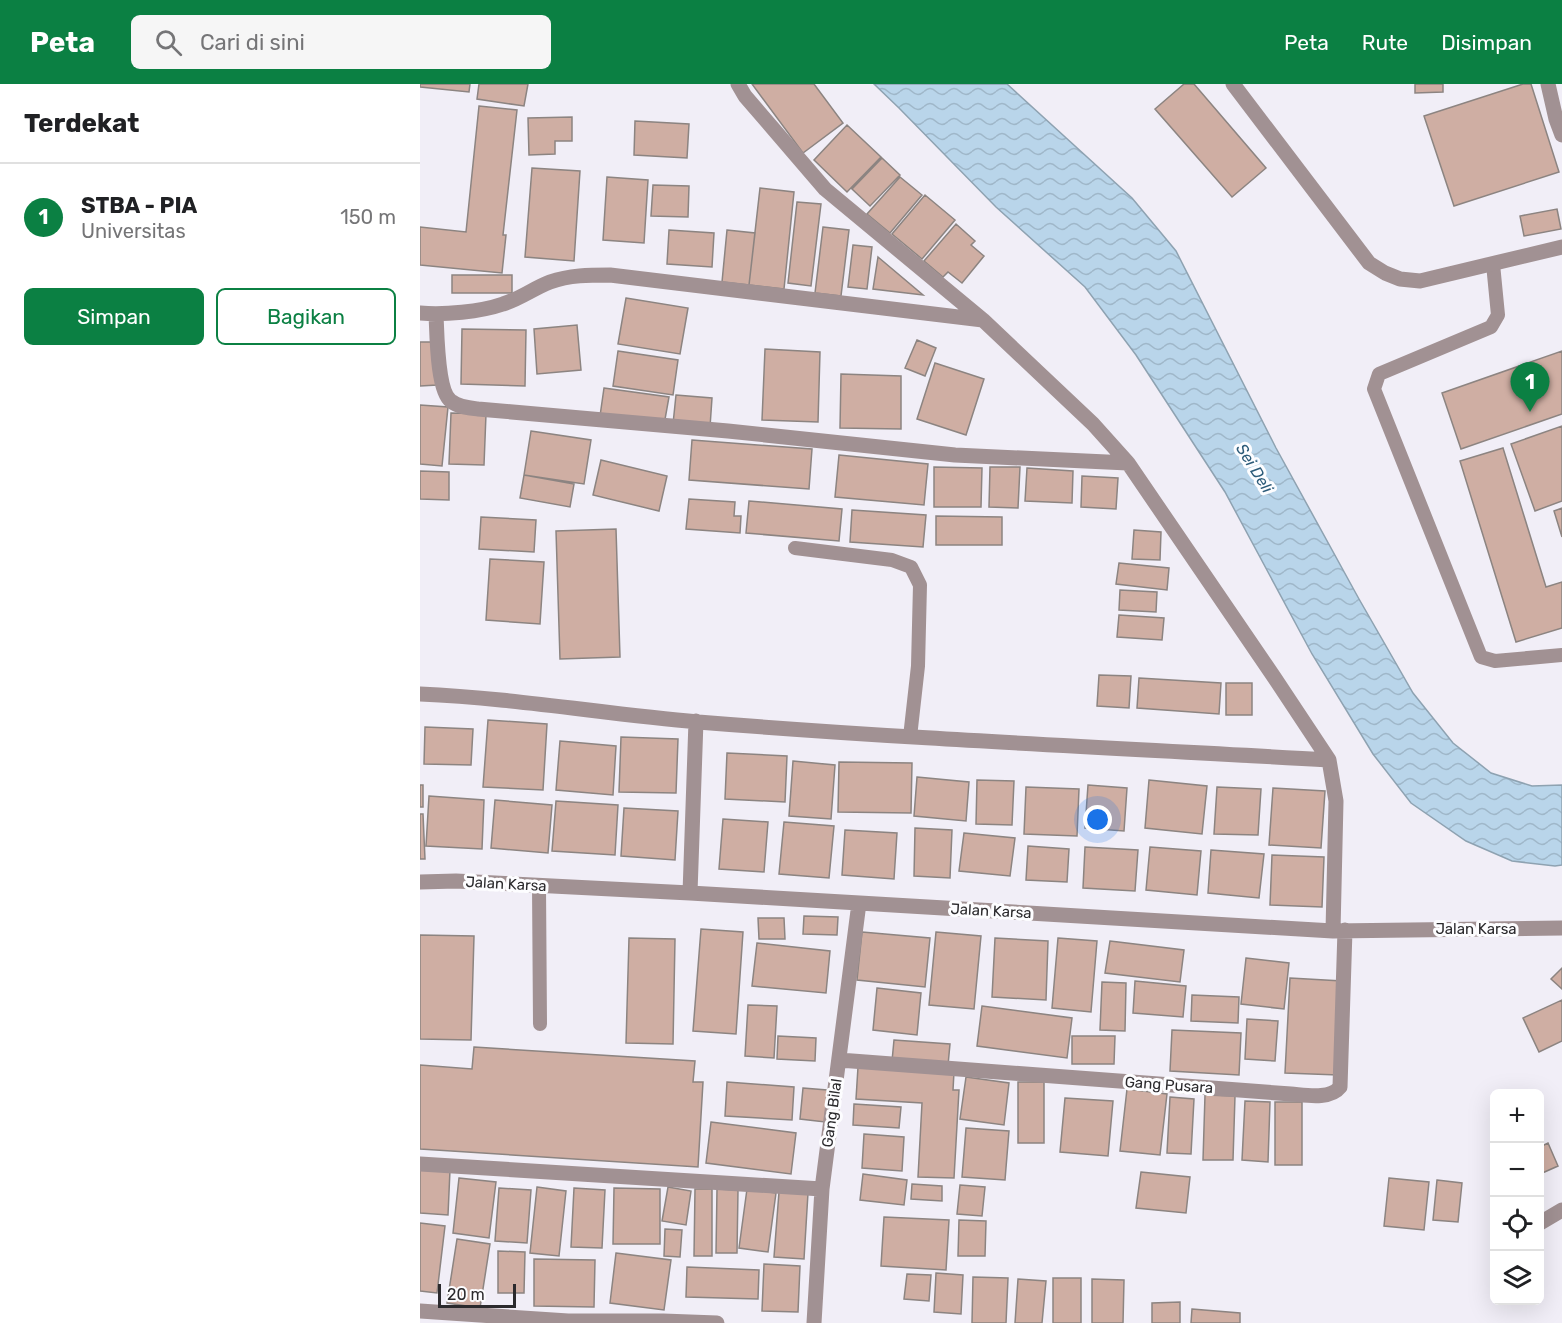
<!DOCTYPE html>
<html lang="id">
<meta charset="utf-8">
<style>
:root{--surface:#fff;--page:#f6f6f6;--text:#202124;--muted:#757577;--line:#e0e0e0;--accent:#0b8043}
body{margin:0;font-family:Rubik,sans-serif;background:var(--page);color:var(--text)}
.controls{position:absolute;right:18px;bottom:18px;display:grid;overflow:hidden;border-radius:9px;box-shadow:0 6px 24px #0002}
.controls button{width:54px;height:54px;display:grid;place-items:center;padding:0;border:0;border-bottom:2px solid var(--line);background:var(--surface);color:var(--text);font:30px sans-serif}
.scale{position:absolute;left:18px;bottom:15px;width:78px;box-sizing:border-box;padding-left:6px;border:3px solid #2b2a2d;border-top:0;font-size:16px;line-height:21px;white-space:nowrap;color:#2b2a2d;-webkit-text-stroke:4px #fdfdff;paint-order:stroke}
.you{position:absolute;left:678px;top:736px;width:21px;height:21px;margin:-15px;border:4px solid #fff;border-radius:50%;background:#1a73e8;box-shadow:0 0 0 9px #1a73e833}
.badge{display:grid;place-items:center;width:39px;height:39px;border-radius:50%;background:var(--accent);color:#fff;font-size:20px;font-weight:700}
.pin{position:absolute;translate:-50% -50px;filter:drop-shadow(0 2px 3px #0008)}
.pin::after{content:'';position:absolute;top:32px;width:21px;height:18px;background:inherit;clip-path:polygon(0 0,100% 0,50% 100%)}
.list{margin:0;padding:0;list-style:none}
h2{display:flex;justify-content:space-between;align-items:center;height:78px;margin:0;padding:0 24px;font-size:26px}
h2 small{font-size:20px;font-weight:400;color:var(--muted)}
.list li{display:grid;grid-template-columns:39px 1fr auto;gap:18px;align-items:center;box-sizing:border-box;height:108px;padding:0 24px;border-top:2px solid var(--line)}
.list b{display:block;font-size:22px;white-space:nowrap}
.list p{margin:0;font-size:20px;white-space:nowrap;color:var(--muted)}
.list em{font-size:20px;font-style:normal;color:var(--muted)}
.actions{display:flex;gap:12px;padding:18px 24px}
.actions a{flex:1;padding:14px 0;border:2px solid var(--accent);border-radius:9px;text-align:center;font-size:21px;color:var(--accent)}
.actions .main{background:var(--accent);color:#fff}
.icon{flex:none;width:33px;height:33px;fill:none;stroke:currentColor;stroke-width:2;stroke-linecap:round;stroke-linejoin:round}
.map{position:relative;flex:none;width:1142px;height:1239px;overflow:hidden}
header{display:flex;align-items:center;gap:36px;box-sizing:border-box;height:84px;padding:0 30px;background:var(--accent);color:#fff}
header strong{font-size:28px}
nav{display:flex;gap:33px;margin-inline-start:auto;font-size:21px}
.search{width:420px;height:54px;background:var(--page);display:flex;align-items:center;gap:15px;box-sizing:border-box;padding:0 21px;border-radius:9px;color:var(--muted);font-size:22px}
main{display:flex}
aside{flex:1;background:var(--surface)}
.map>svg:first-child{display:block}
.water{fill:url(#water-waves);stroke:#8ea2b1;stroke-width:1.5}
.building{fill:#cfaea3;stroke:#8c8481;stroke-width:1.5}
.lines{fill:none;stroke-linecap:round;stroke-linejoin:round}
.service{stroke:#a19193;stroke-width:14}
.minor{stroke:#a19193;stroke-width:15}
.labels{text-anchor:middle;stroke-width:6;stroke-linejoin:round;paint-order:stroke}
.street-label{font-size:15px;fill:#2b2a2d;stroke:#fdfdff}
.water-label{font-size:16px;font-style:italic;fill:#2c5b79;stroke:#fdfdff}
</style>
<header>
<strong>Peta</strong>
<div class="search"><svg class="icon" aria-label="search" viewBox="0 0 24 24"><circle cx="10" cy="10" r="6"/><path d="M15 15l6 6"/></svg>Cari di sini</div>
<nav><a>Peta</a><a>Rute</a><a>Disimpan</a></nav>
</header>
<main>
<aside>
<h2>Terdekat<small></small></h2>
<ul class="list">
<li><span class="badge">1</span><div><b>STBA - PIA</b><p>Universitas</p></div><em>150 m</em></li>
</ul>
<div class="actions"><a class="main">Simpan</a><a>Bagikan</a></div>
</aside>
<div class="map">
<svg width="1142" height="1239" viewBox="0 0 1142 1239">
<defs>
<pattern id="water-waves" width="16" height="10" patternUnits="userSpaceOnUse" patternTransform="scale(1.5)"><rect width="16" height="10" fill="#b9d5ea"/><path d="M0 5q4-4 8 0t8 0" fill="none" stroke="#9fb7c9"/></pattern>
</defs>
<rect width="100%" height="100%" fill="#f1eef7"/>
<path class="water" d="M454 0H587L712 114 756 167 856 364 939 515 993 609 1033 659 1071 689 1112 702 1142 701V781L1135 782 1092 777 1046 757 991 719 953 670 892 570 805 408 716 271 665 203 576 123 479 24Z"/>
<path class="building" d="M0 0H50L49 8 0 3Z
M59 0H108L104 22 57 15Z
M332 0H394L423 39 383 69Z
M764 0H774L846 84 812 113 735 25Z
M995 0H1023V8L995 9Z
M1103 0H1111L1139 88 1034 122 1004 32Z
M59 22 97 26 83 151H86L82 189 0 181V143L46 148Z
M152 33V57H135V70L109 71 108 34Z
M215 37 269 40 267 74 214 71Z
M427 41 461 73 427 108 394 76Z
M462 74 480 91 450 122 432 105Z
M112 84 160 87 154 177 105 173Z
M187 93 228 96 224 159 183 156Z
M480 93 502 111 470 149 447 130Z
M233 101 269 102 268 133 231 132Z
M340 104 374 108 364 205 329 201Z
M505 111 535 136 502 175 472 150Z
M377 118 401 120 391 202 368 199Z
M1137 125 1141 145 1104 152 1100 132Z
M536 140 555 157 551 161 564 172 542 199 528 188 523 193 504 177Z
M403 143 429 146 421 212 395 209Z
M249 146 294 149 292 183 247 180Z
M307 146 335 149 329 201 302 198Z
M433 161 452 163 447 205 428 203Z
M458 173 503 211 453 205Z
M32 191H92V209H32Z
M206 214 268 224 260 270 198 260Z
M157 241 161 286 117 290 114 245Z
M42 245 106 246 105 302 41 300Z
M497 256 516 264 505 292 485 284Z
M0 258H16L17 301 0 302Z
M345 265 400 268 398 338 342 336Z
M198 267 258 276 253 311 193 302Z
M1142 267V330L1041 365 1022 309Z
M515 279 564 295 546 351 497 335Z
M421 290 481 292V345L420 344Z
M184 304 249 313 244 341 180 332Z
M256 311 292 314 290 343 253 340Z
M0 321 28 323 22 382 0 380Z
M31 329 66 330 64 381 29 380Z
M1142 342V417L1115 427 1091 360Z
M111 347 171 356 164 400 104 391Z
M272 356 392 365 389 405 269 396Z
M1083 364 1126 503 1142 498V544L1096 558 1040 377Z
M419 371 508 380 504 421 415 413Z
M181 376 247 392 239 427 173 411Z
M514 383 562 384 561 423H514Z
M570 383H600L598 424 569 423Z
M607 384 653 387 652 419 605 417Z
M0 387 29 388V416L0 415Z
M104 391 154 400 150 423 100 414Z
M662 392 698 394 696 425 661 423Z
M269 415 315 418 314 432H321L320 449 266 445Z
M329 417 422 425 419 457 326 449Z
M1142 424V453L1134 427Z
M432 426 506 431 503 463 430 458Z
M516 432 582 433V461H516Z
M61 433 116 436 114 468 59 465Z
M196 445 200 573 140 575 136 447Z
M714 446 741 448 740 476 712 475Z
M70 475 124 478 120 540 66 536Z
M699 479 749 484 747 506 696 500Z
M700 506 737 508 736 528 699 526Z
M699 531 744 534 742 556 697 553Z
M679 591 711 592 709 624 677 622Z
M719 594 801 599 799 630 717 624Z
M806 599H832V631H806Z
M68 636 127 640 123 706 63 703Z
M5 643 53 645 51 681 4 680Z
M201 653 258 655 256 709 199 708Z
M140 657 196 662 193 711 136 706Z
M307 669 367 672 365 718 305 715Z
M373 677 415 681 411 735 369 732Z
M419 678 492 679 491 729 418 728Z
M497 693 549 698 546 737 494 732Z
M557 696 594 697 592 741 556 740Z
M729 696 787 702 782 750 725 744Z
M0 701H3V723H0Z
M668 701 707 704 704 747 665 744Z
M606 703 659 705 657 752 604 750Z
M797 703 841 705 838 751 794 750Z
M853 704 905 707 901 764 849 761Z
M9 712 64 716 62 765 6 762Z
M75 716 132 721 128 769 71 764Z
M136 717 198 721 195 771 132 767Z
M204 724 258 727 255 776 201 772Z
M0 730H3L5 775H0Z
M303 735 348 738 344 788 299 785Z
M364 738 414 742 409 794 359 790Z
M495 744 532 746 530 794 494 792Z
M425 746 477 749 474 795 422 791Z
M544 749 595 754 590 792 539 787Z
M608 762 649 765 647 798 606 796Z
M665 763 718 766 715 807 663 804Z
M730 763 781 767 777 811 726 806Z
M791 766 844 770 839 814 788 809Z
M852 771 904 773 902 823 850 821Z
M384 832 418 833 417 851 383 850Z
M338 834H364L365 855H339Z
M281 845 323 848 316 950 273 947Z
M442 848 510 854 505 903 437 896Z
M516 848 561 852 554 925 509 921Z
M0 851 54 852 51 956 0 955Z
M209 854 255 855 253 960 206 959Z
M575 854 628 857 626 916 572 913Z
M638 854 677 857 671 928 632 924Z
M690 857 764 866 760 898 685 889Z
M337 859 410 867 406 909 332 902Z
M826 874 869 879 864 925 821 920Z
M1142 884V905L1131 895Z
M870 894 922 897 918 991 865 989Z
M715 897 766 902 763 933 713 929Z
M682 898 706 899 705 947 680 946Z
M457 904 501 909 497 951 453 946Z
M772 911 819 913 818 939 771 937Z
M1142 916V957L1119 968 1103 934Z
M328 921 357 922 354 974 325 972Z
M562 922 652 934 647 974 557 962Z
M827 935 858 937 855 977 825 975Z
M752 946 821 949 819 991 750 987Z
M358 952 396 954 395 977 357 975Z
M652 952H695L694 980H652Z
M474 956 530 960 528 981 472 977Z
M54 963 275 977 273 998H283L278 1083 0 1065V981L52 985Z
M438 983 534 988 533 1006H539L534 1094 498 1093 502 1019 436 1015Z
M546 993 589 999 584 1041 540 1035Z
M307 998 374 1003 372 1036 305 1032Z
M598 998H624V1059H598Z
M383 1004 407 1006 405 1038 380 1035Z
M707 1005 747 1010 740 1071 700 1067Z
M785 1011 815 1012 813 1076H783Z
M750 1013 774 1015 771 1070 747 1069Z
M645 1014 693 1017 688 1072 640 1068Z
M825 1017 850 1018 848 1078 822 1076Z
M855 1018H882V1081H855Z
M434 1020 481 1023 479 1044 433 1041Z
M291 1038 376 1049 371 1090 286 1079Z
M546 1044 589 1047 585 1096 542 1093Z
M444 1050 484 1053 482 1087 442 1084Z
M1128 1059 1138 1082 1120 1090V1063Z
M0 1084 30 1086 28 1131 0 1129Z
M721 1088 770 1093 766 1129 716 1124Z
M443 1090 487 1096 484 1121 440 1116Z
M39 1094 76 1098 69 1154 33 1149Z
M969 1094 1009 1098 1004 1146 964 1142Z
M1017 1096 1042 1099 1038 1138 1013 1136Z
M492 1100 522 1102V1117L491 1115Z
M540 1101 565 1103 562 1132 537 1130Z
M117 1103 146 1107 139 1172 110 1169Z
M248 1103 271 1107 266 1141 242 1137Z
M79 1104 111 1106 107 1159 75 1157Z
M154 1104 185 1106 182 1164 151 1163Z
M194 1104 240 1105V1160H193Z
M275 1105H292V1172H274Z
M297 1105 318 1106 317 1169H296Z
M327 1105 356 1109 348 1168 319 1164Z
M359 1108 388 1109 384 1175 354 1173Z
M464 1133 529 1136 526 1186 461 1182Z
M539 1136 566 1137 565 1172H538Z
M0 1139 25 1142 17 1209 0 1207Z
M245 1145 262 1146 260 1173 244 1172Z
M37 1155 70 1160 60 1224 27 1219Z
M78 1167 105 1168 104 1209H78Z
M196 1169 251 1176 244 1226 190 1219Z
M114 1175 175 1176 174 1223 114 1222Z
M344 1180 380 1182 378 1228 342 1227Z
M267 1183 339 1186 338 1215 266 1213Z
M516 1189 543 1191 541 1230 514 1228Z
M487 1190 511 1191 509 1217 484 1215Z
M553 1193 588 1194 586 1239H552Z
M633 1194H661V1239H633Z
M598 1195 626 1197 622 1239H595Z
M672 1195 704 1196 703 1239H672Z
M760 1218V1239H732V1219Z
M772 1225 820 1229V1239H771Z"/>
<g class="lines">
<path class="service" d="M1073 180 1078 231 1071 243 959 290 954 305 1061 573 1075 577 1142 571
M375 464 472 476 491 483 500 501 498 582 490 653
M119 802 120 940"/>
<path class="minor" d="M318 0 325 12 405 105 563 236 673 340 708 379 854 593 909 676 916 717 913 847
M813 0 949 179 965 189 980 195 1000 197 1142 163
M1128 0 1136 35 1142 51
M0 229C24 231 60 228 83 220 100 215 114 204 130 198 150 191 169 191 190 191L563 236
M16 230C17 249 17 307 31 317 38 323 49 324 58 325L308 347 535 371 708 379
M0 610C93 614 185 630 278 638 488 655 699 664 909 676
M0 798 36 797 270 809 913 847 1142 844
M270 809 276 637
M419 976 871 1010C885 1011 910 1016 920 1003L925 846
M0 1080 402 1105
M1120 1139 1142 1126
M0 1227 148 1237H243L297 1239
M394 1239 402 1105 439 819"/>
</g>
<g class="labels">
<g class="street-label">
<text transform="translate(86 800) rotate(3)" y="5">Jalan Karsa</text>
<text transform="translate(571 827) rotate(3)" y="5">Jalan Karsa</text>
<text x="1056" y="850">Jalan Karsa</text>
<text transform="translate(749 1001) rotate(4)" y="5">Gang Pusara</text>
<text transform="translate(412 1029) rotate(-82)" y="5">Gang Bilal</text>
</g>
<g class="water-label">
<text transform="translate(835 384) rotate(58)" y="6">Sei Deli</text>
</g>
</g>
</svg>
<div class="controls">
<button>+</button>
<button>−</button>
<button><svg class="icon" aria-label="locate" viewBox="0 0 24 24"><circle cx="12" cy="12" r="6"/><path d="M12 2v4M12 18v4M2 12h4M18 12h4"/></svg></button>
<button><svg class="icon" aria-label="layers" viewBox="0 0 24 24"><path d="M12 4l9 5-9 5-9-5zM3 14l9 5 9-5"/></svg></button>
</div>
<div class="scale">20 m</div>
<div class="you"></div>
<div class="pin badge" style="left:1110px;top:328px">1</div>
</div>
</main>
